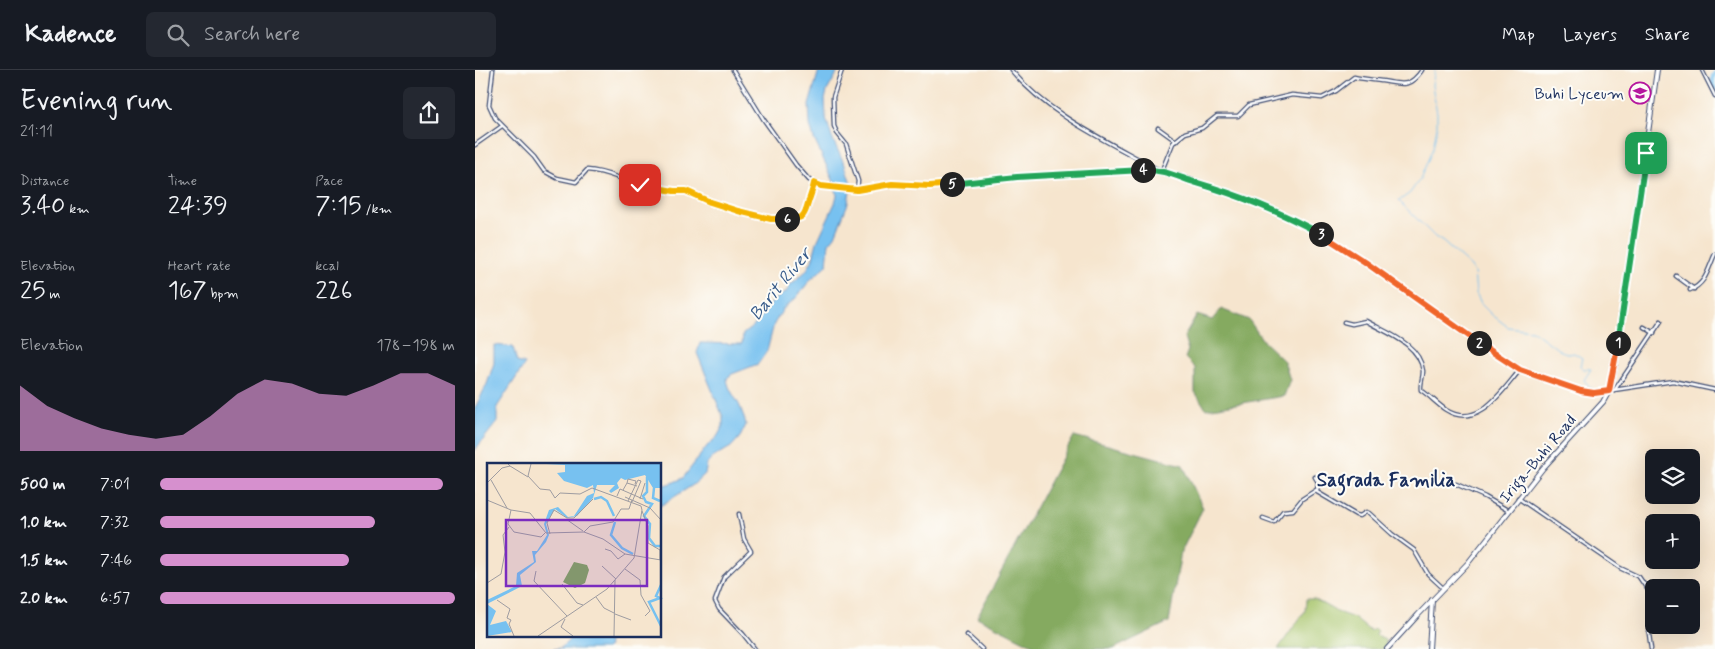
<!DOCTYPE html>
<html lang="en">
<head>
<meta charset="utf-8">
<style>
  body { margin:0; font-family:Mynerve,sans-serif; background:#242831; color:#f1f3f6; height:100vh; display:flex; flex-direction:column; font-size:19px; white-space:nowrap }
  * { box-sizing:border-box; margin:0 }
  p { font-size:16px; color:#9ea1a6 }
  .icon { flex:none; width:28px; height:28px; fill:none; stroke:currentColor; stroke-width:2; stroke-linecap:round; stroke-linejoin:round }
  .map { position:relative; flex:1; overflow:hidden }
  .details { display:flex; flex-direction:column; background:#171b24; width:475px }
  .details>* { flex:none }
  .buttons { position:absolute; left:1170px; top:379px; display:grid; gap:10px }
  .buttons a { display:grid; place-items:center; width:55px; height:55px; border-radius:8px; background:#171b24; box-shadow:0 5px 20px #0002; font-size:25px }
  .pin { position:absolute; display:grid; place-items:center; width:42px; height:42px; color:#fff; margin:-21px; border-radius:10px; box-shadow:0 2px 8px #0006 }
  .km { position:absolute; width:25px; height:25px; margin:-12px; border-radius:50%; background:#222; color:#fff; font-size:14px; line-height:25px; text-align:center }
  .round { display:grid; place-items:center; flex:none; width:52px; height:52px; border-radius:8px; background:#242831 }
  .overview { display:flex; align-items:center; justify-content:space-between; height:85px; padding:0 20px }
  h1 { font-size:28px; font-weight:600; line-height:38px }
  .stats { display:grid; grid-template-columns:repeat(3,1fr); gap:8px; height:85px; padding:5px 20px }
  .stats div { display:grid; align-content:center }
  .stats b { font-size:25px; font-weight:600 }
  .stats small { font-size:14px; font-weight:400 }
  .stats p { font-size:14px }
  .chart { height:140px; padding:10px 20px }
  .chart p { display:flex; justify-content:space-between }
  .chart svg { width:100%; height:90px; margin-top:5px; fill:#d690ce; opacity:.7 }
  ul { padding:0 20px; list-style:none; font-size:16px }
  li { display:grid; grid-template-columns:80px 60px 1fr; align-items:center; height:38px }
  li i { height:12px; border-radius:6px; background:#d690ce }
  header { display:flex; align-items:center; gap:30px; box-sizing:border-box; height:70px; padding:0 25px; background:#171b24; border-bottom:1px solid #363941 }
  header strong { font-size:24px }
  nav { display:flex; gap:28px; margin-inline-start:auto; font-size:18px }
  .search { width:350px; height:45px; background:#242831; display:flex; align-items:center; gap:12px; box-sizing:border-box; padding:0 18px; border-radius:8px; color:#9ea1a6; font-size:19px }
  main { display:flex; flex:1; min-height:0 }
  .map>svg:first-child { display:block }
  .green { fill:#a7c56c; stroke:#617a65 }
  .forest { fill:#85aa60; stroke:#506c5f }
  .water { fill:#77c1f0; stroke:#4978a7 }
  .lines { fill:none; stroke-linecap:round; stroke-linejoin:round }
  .stream { stroke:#77c1f0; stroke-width:1 }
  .river { stroke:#77c1f0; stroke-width:4.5 }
  .street-casing { stroke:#3c4a6f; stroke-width:5 }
  .secondary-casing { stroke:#3c4a6f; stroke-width:6 }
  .street { stroke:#fff; stroke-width:2.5 }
  .secondary { stroke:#fff; stroke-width:4 }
  .split-1-casing { stroke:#fff; stroke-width:10 }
  .split-2-casing { stroke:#fff; stroke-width:10 }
  .split-3-casing { stroke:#fff; stroke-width:10 }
  .split-4-casing { stroke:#fff; stroke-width:10 }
  .split-5-casing { stroke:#fff; stroke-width:10 }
  .split-6-casing { stroke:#fff; stroke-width:10 }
  .split-7-casing { stroke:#fff; stroke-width:10 }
  .split-1 { stroke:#22a559; stroke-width:6 }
  .split-2 { stroke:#f0652b; stroke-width:6 }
  .split-3 { stroke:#f0652b; stroke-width:6 }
  .split-4 { stroke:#22a559; stroke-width:6 }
  .split-5 { stroke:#22a559; stroke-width:6 }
  .split-6 { stroke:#f5b400; stroke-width:6 }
  .split-7 { stroke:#f5b400; stroke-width:6 }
  .labels { text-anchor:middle; stroke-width:4; stroke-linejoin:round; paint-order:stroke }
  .poi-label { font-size:16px; fill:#1b2f5e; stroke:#fdfcf7; text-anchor:end }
  .street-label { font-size:16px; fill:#1b2f5e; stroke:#fdfcf7 }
  .water-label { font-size:18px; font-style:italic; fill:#375b8a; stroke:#fdfcf7 }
  .quarter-label { font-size:19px; font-weight:bold; fill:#1b2f5e; stroke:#fdfcf7 }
  .inset-river { fill:none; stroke:#77c1f0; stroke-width:2.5 }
  .inset-road { fill:none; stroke:#9e9ca1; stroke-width:1 }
  .view { fill:#7b2cbf; fill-opacity:0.15; stroke:#7b2cbf; stroke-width:2.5 }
  .inset-edge { fill:none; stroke:#1b2f5e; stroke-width:2.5 }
</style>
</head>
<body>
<header>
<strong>Kadence</strong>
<div class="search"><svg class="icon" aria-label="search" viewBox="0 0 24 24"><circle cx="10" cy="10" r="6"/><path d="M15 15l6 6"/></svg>Search here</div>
<nav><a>Map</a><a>Layers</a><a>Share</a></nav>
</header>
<main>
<section class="details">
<div class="overview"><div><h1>Evening run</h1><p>21:11</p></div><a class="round"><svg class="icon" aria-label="share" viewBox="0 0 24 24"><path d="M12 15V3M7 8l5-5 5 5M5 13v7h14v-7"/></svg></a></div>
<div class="stats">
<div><p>Distance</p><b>3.40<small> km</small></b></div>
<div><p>Time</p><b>24:39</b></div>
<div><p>Pace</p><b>7:15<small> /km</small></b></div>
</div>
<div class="stats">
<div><p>Elevation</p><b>25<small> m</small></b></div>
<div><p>Heart rate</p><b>167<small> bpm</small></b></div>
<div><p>kcal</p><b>226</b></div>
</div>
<div class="chart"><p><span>Elevation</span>178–198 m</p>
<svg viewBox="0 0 160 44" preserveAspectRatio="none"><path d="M0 44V12L10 22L20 28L30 33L40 36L50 38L60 36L70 27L80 16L90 9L100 11L110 16L120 17L130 12L140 6L150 6L160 12V44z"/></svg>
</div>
<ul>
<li><b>500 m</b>7:01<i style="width:96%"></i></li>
<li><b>1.0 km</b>7:32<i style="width:73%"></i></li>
<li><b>1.5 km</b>7:46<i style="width:64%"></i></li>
<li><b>2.0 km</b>6:57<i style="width:100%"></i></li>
</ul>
</section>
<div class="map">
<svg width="1240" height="579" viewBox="0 0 1240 579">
  <rect width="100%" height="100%" fill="#fdfcf7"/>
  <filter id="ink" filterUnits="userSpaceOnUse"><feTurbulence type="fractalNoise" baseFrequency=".02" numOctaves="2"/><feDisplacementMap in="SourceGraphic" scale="10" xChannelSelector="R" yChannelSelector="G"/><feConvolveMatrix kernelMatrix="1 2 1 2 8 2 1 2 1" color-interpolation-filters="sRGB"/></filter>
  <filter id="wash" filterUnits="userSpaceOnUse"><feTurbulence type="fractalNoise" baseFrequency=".0096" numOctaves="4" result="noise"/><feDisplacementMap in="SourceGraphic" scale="20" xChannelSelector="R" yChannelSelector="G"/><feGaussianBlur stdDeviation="1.12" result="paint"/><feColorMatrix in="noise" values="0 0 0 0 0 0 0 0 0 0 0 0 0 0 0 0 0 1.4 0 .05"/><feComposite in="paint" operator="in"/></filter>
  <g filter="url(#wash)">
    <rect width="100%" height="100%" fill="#f6e5ce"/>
    <path class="green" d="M 831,529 L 839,529 L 862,542 L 879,548 L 895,561 L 899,559 L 903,561 L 901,565 L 910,570 L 911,576 L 908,579 L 803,579 L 830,541 Z"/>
    <g class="forest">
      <path d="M 746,239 L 774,250 L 789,272 L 809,291 L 815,310 L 809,326 L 731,339 L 720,322 L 720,298 L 710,288 L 713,280 L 709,267 L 722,245 L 737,250 Z"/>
      <path d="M 599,366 L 708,395 L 728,438 L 706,482 L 694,552 L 638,579 L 565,579 L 502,547 Z"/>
    </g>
    <g class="water">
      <path d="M 344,0 L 364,0 L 352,21 L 350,30 L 351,48 L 357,68 L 370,95 L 376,114 L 373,133 L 360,166 L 354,173 L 352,195 L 336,209 L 321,228 L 308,239 L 299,254 L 292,281 L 283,294 L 257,304 L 252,308 C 253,321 262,328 266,339 C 268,344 270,350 271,355 L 265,367 L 256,377 L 237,388 L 232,394 L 230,404 L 218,415 L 185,436 L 185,416 L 197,413 L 208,408 L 233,375 L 242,367 L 248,356 L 248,347 L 222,283 L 225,273 L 267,274 L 268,264 L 280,255 L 298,231 L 312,221 L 315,215 L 331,201 L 337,191 L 342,172 L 360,133 L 362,125 L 360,114 L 339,69 L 335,55 L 334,35 Z"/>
      <path d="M 19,275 L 38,277 L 42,292 L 50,294 L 22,337 L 22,352 L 0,380 L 0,338 L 12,314 L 19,293 Z"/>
      <path d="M 99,565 L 131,565 L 134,577 L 131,579 L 78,579 L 86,578 Z"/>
    </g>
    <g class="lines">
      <path class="stream" d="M 960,0 L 957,15 L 962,43 L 962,57 L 958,78 L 945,109 L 935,123 L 924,131 L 960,167 L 968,172 L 996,197 L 999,202 L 1001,223 L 1007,235 L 1016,244 L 1033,257 L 1057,260 L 1084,280 L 1094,284 L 1099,283 L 1107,288 L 1105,296 L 1109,299 L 1116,299 L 1109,310 L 1117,320"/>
      <path class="river" d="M 1240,3 L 1238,6 L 1238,16 L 1240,18"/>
    </g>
  </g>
  <g filter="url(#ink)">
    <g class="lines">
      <g class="street-casing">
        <g id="street">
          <path d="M 18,0 L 14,35 L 20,48 L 59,87 L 69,101 L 82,108 L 101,112 L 112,100 C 132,101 148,111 167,115 C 177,118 187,120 197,121 C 202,121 208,120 212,122 C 220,124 226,128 233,131 C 253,139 311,158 329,145 C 333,142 338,119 339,113"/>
          <path d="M 258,0 L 289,50 L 321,95 L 334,110 L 346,116 L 382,120 L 417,114 L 466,116 L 541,107 L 683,99 L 771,128 L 795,138 L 853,168 L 890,192 L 1030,291 L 1045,300 L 1097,318 L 1119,323 L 1198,311 L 1240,320"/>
          <path d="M 367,0 L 358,27 L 359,56 L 362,63 L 371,74 L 383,111 L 382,120"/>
          <path d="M 536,0 C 575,46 630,70 682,99"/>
          <path d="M 1227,0 L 1240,26"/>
          <path d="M 683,58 L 701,71"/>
          <path d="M 0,75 L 27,56"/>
          <path d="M 687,100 L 698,73 L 710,63 L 727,58 L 742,46 L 763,46 L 774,35 L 817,25 L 847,28 L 861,21 L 879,7 C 888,9 898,10 907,11 C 926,14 934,19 947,0"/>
          <path d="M 1201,206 L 1219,219"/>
          <path d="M 1215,220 C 1231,214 1233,199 1240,184"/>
          <path d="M 869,252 L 877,254 L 891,251 C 912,263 945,274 948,301 C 948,308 945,314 946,320 C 955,326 962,334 971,340 C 1003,360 1027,321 1045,300"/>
          <path d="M 1169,257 L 1179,263"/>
          <path d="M 1139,321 L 1186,251"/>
          <path d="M 840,407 L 843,412 L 842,422 L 881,445 L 885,446 L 891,442 L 894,443 L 917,464 L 939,480 L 953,504 L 968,518"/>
          <path d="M 981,414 L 1010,427 L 1034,441"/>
          <path d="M 1043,428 L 1145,498 L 1164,507 L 1177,526 L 1174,564 L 1176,579"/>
          <path d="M 264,444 L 269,469 L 276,481 L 249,507 L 240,531 L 244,539 L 268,564 L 280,579"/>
          <path d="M 788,448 L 799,452 L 808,441 L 818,440 L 827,429 L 841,420"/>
          <path d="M 492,565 L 507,579"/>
        </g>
      </g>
      <g class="secondary-casing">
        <g id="secondary">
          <path d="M 912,579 L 943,545 L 993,493 L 1068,398 L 1128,332 L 1134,321 L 1139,300 L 1182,0"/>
          <path d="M 954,579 L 957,530"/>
        </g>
      </g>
      <use href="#street" class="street"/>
      <use href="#secondary" class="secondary"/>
    </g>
  </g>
  <g class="lines" filter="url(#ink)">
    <g class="split-1-casing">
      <path id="split-1" d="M 1143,273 L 1171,83"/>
    </g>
    <g class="split-2-casing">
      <path id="split-2" d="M 1004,273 L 1045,300 L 1106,321 L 1119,323 L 1134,321 L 1143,273"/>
    </g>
    <g class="split-3-casing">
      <path id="split-3" d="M 846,164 L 890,192 L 1004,273"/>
    </g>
    <g class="split-4-casing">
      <path id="split-4" d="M 668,100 C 687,99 701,106 719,112 C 767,126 803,141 846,164"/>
    </g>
    <g class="split-5-casing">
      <path id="split-5" d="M 477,114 L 542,107 L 668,100"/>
    </g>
    <g class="split-6-casing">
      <path id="split-6" d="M 312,149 C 331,149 329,145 334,130 C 336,124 338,119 339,113 L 346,116 L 382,120 L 417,114 L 455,116 L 477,114"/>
    </g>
    <g class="split-7-casing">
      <path id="split-7" d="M 165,115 L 199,121 L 211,121 L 235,132 L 263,141 L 296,149 L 312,149"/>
    </g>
    <use href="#split-1" class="split-1"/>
    <use href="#split-2" class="split-2"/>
    <use href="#split-3" class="split-3"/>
    <use href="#split-4" class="split-4"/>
    <use href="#split-5" class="split-5"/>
    <use href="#split-6" class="split-6"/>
    <use href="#split-7" class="split-7"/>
  </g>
  <defs>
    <g id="university-ring" transform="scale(1.125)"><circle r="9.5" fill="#fdfcf7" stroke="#b5179e" stroke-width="1.5"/><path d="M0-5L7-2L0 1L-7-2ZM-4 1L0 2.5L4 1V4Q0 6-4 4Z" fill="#b5179e"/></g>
  </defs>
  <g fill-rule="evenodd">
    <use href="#university-ring" x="1165" y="23"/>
  </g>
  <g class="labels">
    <g class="poi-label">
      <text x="1149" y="29">Buhi Lyceum</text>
    </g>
    <g class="street-label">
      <text transform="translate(1062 388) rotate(-50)" y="6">Iriga-Buhi Road</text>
    </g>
    <g class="water-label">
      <text transform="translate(305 214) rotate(-51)" y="6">Barit River</text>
    </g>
    <g class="quarter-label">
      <text x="911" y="416">Sagrada Familia</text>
    </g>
  </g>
  <g transform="translate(12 393)">
    <rect width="174" height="174" fill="#f6e5ce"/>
    <path d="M 87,99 L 100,102 L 102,107 L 98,120 L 88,125 L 76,119 Z" fill="#85aa60"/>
    <path d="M 59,1 L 174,1 L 174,25 L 166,25 L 158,12 L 138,17 L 134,15 L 130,20 L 132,25 L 124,30 L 122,28 L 128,22 L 110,22 L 106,35 L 90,53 L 80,55 L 68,46 L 59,61 L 62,72 L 59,79 L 48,92 L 49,99 L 33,112 L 35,123 L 0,141 L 9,148 L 3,162 L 19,158 L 25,169 L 0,173 L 0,137 L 29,123 L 30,110 L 47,99 L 45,88 L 50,88 L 60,72 L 57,61 L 62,47 L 71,44 L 81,54 L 87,53 L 100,33 L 107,30 L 106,22 L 100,25 L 77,18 L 70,10 L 78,9 L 78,2 Z" fill="#77c1f0"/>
    <path class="inset-river" d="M 160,14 L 160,29 L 156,33 L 159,39 L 165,41 L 157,53 L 163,61 L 162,75 L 168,83 L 174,83M 167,25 L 166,35 L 173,38M 107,36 L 114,34 L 120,38 L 127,53M 128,59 L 124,72 L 135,85 L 146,91M 167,149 L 174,163M 167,149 L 162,139 L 173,135 L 169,133 L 174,122"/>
    <path class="inset-road" d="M 44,1 L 41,13 L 53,26 L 63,27 L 68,35 L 73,30 L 93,31 L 105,25 L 154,43 L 155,47 L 147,95 L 120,126 L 51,173M 23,3 L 41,14M 4,17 L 20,45M 0,20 L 15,5 L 23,3 L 21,1M 140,20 L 141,16 L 149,18 L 148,21M 136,27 L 140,20 L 150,23M 130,33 L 133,26 L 156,36M 138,34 L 163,45 L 174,57M 153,36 L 158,20M 0,37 L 24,47 L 43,50 L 59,70 L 97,69 L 116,76 L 138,91 L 174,97M 141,38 L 151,17 L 154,18 L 145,39M 24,47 L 21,61 L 27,69 L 54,74 L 58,70M 155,48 L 161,63 L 161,80 L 173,87 L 173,97M 79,56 L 96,68M 97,69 L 103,63 L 126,59 L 134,46 L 142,46 L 145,37M 63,71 L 60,60 L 67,47 L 80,55 L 87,55 L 106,36M 118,86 L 124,88 L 131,96 L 138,91M 115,103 L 129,116M 138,106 L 153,117 L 154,132 L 163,148 L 158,153M 49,108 L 47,118 L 80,153M 0,120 L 14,111 L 18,89 L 16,72 L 22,64M 75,121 L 90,140 L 96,142M 109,134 L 117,145 L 127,150M 10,137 L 23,146 L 20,155 L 24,157 L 22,161 L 27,173M 128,151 L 144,157M 78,156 L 74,164 L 86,173M 127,173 L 128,117"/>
    <path class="view" d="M 19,57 L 160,57 L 160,123 L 19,123 Z"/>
    <rect width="174" height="174" class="inset-edge"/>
  </g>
</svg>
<div class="buttons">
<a><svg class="icon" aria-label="layers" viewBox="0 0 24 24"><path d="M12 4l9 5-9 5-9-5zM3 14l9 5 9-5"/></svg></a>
<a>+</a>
<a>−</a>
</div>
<div class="pin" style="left:1171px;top:83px;background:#1e9e55"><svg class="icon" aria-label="arrive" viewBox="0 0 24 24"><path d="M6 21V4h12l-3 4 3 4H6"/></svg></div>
<div class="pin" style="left:165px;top:115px;background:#d93025"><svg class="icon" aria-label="check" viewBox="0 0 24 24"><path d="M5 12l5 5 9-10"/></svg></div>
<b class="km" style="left:1143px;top:273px">1</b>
<b class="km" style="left:1004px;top:273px">2</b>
<b class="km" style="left:846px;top:164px">3</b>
<b class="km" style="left:668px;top:100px">4</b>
<b class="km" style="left:477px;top:114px">5</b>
<b class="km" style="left:312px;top:149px">6</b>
</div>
</main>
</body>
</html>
